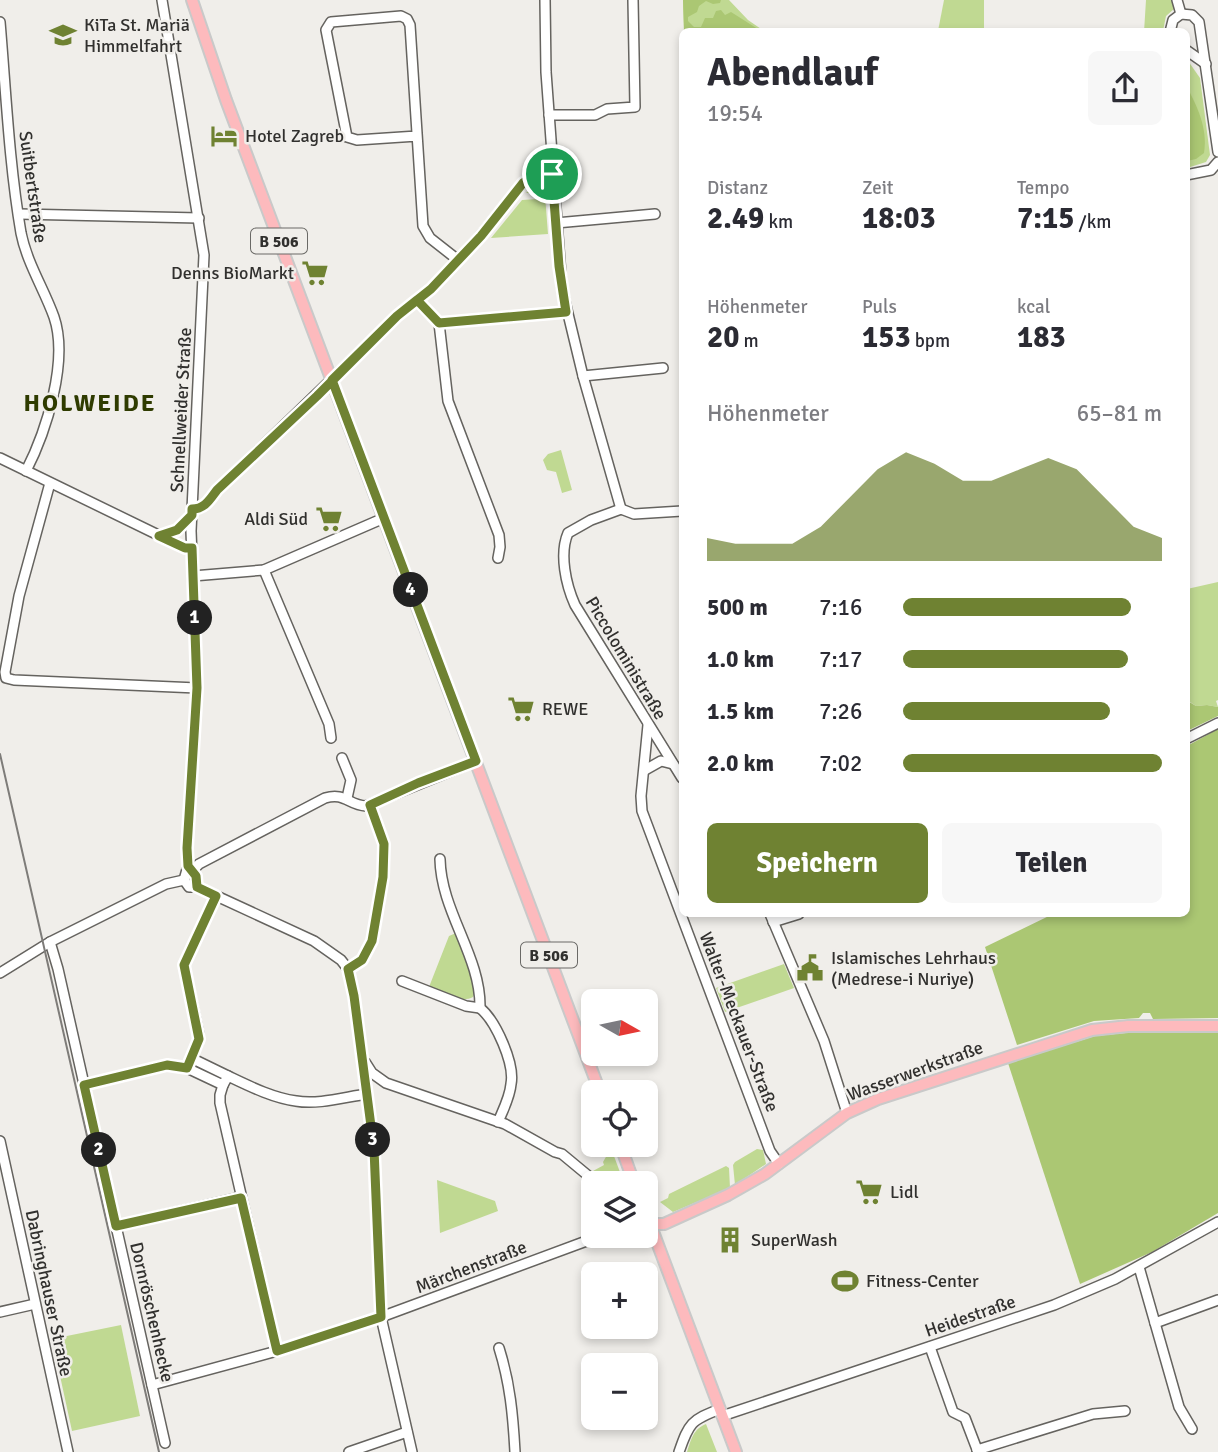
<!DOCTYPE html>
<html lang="de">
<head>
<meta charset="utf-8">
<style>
  body { margin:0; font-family:Signika,sans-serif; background:#f7f7f7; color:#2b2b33; height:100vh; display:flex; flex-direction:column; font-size:26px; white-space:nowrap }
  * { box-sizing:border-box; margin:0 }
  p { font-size:23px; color:#7c7c81 }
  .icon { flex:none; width:38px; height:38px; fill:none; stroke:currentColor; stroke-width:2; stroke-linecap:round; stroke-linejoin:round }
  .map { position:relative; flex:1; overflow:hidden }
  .side { position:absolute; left:679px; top:28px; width:511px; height:889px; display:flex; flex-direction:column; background:#fff; border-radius:10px; box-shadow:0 4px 10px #0003 }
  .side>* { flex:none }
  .needle { width:46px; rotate:99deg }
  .fabs { position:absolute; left:581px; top:989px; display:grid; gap:14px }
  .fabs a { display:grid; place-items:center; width:77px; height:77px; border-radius:10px; background:#fff; box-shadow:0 4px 10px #0003; font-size:35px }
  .pin { position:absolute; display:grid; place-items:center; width:60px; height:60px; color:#fff; margin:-30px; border:4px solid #fff; border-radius:50%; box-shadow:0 2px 7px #0007 }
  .km { position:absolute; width:35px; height:35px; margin:-18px; border-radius:50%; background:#222; color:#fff; font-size:19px; line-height:35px; text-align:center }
  .round { display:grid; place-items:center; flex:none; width:74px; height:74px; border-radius:10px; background:#f7f7f7 }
  .head { display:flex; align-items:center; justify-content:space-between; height:119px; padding:0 28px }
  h1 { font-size:38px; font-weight:700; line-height:52px }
  .stats { display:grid; grid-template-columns:repeat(3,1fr); gap:10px; height:119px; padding:7px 28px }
  .stats div { display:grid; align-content:center }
  .stats b { font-size:30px; font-weight:700 }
  .stats small { font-size:19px; font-weight:400 }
  .stats p { font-size:19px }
  .chart { height:196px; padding:14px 28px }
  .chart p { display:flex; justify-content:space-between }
  .chart svg { width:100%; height:126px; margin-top:7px; fill:#6f8232; opacity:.7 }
  .action { display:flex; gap:14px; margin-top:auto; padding:14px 28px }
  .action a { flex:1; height:80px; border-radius:10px; background:#6f8232; color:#fff; font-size:28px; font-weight:700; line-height:80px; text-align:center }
  .action a+a { background:#f7f7f7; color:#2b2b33 }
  ul { padding:0 28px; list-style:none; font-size:23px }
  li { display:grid; grid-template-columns:112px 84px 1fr; align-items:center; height:52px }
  li i { height:18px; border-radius:9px; background:#6f8232 }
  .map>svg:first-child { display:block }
  .green { fill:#c0d992 }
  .forest { fill:#abc773 }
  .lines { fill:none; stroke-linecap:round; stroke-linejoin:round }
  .minor-casing { stroke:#65635f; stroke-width:12 }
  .major-casing { stroke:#c9c9c9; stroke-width:14 }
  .minor { stroke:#fff; stroke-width:9 }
  .major { stroke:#fdbabd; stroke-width:10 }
  .tram { stroke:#7e7c79; stroke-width:2 }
  .route-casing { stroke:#fff; stroke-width:14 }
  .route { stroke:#6f8232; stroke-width:9 }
  .labels { text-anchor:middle; stroke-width:5; stroke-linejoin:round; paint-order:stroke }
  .shield { fill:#f0eeea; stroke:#6a6966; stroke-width:2 }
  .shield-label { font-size:16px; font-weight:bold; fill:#31302e }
  .poi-label { font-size:18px; fill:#31302e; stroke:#f0eeea; text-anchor:start }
  .street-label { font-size:18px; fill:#31302e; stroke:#f0eeea }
  .district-label { font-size:24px; font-weight:bold; letter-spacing:2px; fill:#2f3b00; stroke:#f0eeea }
</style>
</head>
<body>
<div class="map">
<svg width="1218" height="1452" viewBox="0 0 1218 1452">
  <rect width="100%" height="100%" fill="#f0eeea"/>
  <g class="green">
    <path d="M 683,0 L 729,0 L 748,20 L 764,31 L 684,31 Z"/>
    <path d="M 944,0 L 984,0 L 984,31 L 938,31 Z"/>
    <path d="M 1146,0 L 1173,0 L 1174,9 L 1166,16 L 1163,31 L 1144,32 Z"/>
    <path d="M 1186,58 L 1200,78 L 1210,155 L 1206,162 L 1187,168 Z"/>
    <path d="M 537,189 L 545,195 L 548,234 L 491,238 L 522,200 L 538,199 L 537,193 L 526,193 L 530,190 Z"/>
    <path d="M 561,450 L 572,490 L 562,493 L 556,472 L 547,470 L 543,460 L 548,454 Z"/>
    <path d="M 1218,582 L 1218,700 L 1216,701 L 1218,707 L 1207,705 L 1196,706 L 1187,700 L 1187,589 Z"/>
    <path d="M 456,933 L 477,988 L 473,997 C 460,1004 442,992 429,987 L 449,936 Z"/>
    <path d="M 784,964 L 794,988 L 725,1012 L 716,988 Z"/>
    <path d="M 611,1148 L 624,1183 L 604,1183 L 593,1171 L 604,1165 L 603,1162 Z"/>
    <path d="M 757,1149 L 763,1150 L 766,1164 L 735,1185 L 733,1165 L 735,1162 Z"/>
    <path d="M 726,1166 L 729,1168 L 730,1188 L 673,1212 L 660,1202 L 668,1198 L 669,1194 Z"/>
    <path d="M 437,1180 L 495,1201 L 498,1211 L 440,1233 Z"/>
    <path d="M 121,1325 L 140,1416 L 72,1431 L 52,1339 Z"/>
    <path d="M 706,1424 L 717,1452 L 687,1452 C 691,1440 693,1429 706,1424 Z"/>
  </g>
  <g class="forest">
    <path d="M 683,0 L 721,0 L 720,3 L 713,4 L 706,1 L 699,6 L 697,12 L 688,17 L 688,21 L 694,27 L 701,27 L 705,18 L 713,18 L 716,11 L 721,10 L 725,15 L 731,12 L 761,31 L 684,31 Z"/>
    <path d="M 1186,85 C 1197,106 1208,128 1204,153 L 1196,159 L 1187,161 Z"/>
    <path d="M 1186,700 L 1196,706 L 1207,705 L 1218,707 L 1218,716 L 1187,731 Z"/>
    <path d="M 1218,729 L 1218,1018 L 1153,1019 L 1150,1013 L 1143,1013 L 1139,1018 L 1094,1021 L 1017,1045 L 985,947 L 1053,914 L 1186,914 L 1187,746 Z"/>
    <path d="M 1126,1033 L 1218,1033 L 1218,1213 L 1152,1252 L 1080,1284 L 1008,1063 L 1095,1036 Z"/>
  </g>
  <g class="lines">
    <g class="minor-casing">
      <g id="minor">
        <path d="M 162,0 L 204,255 L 191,531 L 197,688 L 187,848 L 188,866 L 184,880 L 189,887 L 197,887 L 314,941 L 341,960 L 348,969 L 354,996 L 374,1149 L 381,1317 L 412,1452"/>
        <path d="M 545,0 L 546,72 L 562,289 L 583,376 L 621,509"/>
        <path d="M 1177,0 L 1181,14"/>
        <path d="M 0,22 C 6,92 9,163 21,233 C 27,263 44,289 54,317 C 69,361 46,432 26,471"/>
        <path d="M 1170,32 L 1173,20 L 1181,14 L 1192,15 L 1199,22 L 1218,152"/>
        <path d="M 1186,50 L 1206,64"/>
        <path d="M 549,115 L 595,115 L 607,109 L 635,107 L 633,0"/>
        <path d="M 417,136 L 357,140 L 347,137 L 326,30 L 331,22 L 401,16 L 407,19 L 410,25 L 423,226 L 430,238 L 458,260"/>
        <path d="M 1186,175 L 1211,170 L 1218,162"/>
        <path d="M 19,214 L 199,218"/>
        <path d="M 556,223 L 655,214"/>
        <path d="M 417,301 L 439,323 L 448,401 L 499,535 L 500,547 L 498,558"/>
        <path d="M 439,323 L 566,312"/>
        <path d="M 583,376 L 663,368"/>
        <path d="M 0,458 L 185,548 L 192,548"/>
        <path d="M 50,483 L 19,596 L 5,672 L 6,678 L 14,680 L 197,688"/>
        <path d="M 192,509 C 205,509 210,499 217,490 L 397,316 L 431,289 L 481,235 L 523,183 L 535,176 L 552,174"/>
        <path d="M 621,509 L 591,520 L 568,533 C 559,554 566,585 575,605 L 682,778"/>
        <path d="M 621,509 L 634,514 L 682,511"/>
        <path d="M 159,536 L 177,530 L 192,515"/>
        <path d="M 264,570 L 329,724 L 331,738"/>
        <path d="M 193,576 L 264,570 L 384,518"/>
        <path d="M 648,725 L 641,796 L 642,811 L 770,1151 L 779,1164"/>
        <path d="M 1186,739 L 1218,723"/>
        <path d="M 342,758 L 351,780 L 347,798"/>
        <path d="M 645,770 L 661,761 L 673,764"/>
        <path d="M 440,859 C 441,912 481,956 480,1008 C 496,1021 515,1064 511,1084 C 510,1097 503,1110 498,1122"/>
        <path d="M 193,870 L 199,864 L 325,798 C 345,792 348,805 366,806 L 476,761"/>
        <path d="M 770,914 L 824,1041 L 847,1113"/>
        <path d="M 773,922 L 799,914"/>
        <path d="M 50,942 L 58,969 L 165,1443"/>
        <path d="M 348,969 L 362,960 L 372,941 L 383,877 L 384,844 L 370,805"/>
        <path d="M 0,973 L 50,942 L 166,884 L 184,880"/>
        <path d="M 402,981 L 466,1006 L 480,1008"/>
        <path d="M 191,1058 L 198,1043 L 199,1035 L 184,965 L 216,896"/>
        <path d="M 190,1061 L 191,1058 L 228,1076"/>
        <path d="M 365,1062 L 372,1073 L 386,1083 L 505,1124 L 555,1152 L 562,1154 L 597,1183"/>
        <path d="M 84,1085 L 167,1065 L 187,1068 L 223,1085 L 228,1076 C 249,1086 273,1098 296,1101 C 318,1105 345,1097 367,1094"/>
        <path d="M 223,1085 L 220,1095 L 220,1103 L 277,1351"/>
        <path d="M 0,1141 L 68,1452"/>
        <path d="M 116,1226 L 241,1197"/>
        <path d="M 1139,1267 L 1179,1407 L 1192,1429"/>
        <path d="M 0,1312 L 35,1304"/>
        <path d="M 1155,1323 L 1218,1300"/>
        <path d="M 930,1347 L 953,1412 L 965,1418 L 978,1452"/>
        <path d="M 499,1348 C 510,1383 513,1415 515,1452"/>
        <path d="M 152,1385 L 277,1351 L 381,1317 L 600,1236"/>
        <path d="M 722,1416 L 1054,1305 L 1115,1279 L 1218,1222"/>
        <path d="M 977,1450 L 1093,1414 L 1125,1411"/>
        <path d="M 349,1452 L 407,1432"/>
        <path d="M 679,1452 C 689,1423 691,1420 720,1409"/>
      </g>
    </g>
    <g class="major-casing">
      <g id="major">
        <path d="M 192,0 L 226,100 L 600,1092"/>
        <path d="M 620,1144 L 634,1183"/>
        <path d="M 646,1213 L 736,1452"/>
        <path d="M 650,1224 L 664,1224 L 728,1195 L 765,1174 L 847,1113 L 878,1099 L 1092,1030 L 1128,1026 L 1218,1026"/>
      </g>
    </g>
    <use href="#minor" class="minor"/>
    <use href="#major" class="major"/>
    <path class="tram" d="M 0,754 L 159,1452"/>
  </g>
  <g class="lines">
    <g class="route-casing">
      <path id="route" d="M 552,174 L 535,176 L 523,183 L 481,236 L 431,289 L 397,316 L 317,396 L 217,490 C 210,499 205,509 192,509 L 192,515 L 177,530 L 159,536 L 185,548 L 192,548 L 197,688 L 187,848 L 188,866 L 196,876 L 197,887 L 216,896 L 184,965 L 199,1039 L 187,1068 L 167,1065 L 84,1085 L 116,1226 L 241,1198 L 277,1351 L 381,1317 L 374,1149 L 354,996 L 348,969 L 362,960 L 372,941 L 383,877 L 384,844 L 370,805 L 418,783 L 476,761 L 332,380 L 397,316 L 417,300 L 439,323 L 566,312 L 559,266 L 552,174"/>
    </g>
    <use href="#route" class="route"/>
  </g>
  <defs>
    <g id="school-bare" transform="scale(2.1)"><path d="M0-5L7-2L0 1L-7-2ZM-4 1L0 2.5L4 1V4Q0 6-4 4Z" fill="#6f8232" stroke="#f0eeea" stroke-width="2.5" paint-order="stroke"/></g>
    <g id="hotel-bare" transform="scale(2.1)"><path d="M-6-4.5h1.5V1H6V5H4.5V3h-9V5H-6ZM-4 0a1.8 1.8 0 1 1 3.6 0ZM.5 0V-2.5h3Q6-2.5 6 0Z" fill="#6f8232" stroke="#f0eeea" stroke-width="2.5" paint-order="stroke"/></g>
    <g id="supermarket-bare" transform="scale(2.1)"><path d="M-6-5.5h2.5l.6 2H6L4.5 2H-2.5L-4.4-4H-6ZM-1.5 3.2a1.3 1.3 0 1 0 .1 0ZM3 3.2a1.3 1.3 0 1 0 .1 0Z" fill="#6f8232" stroke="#f0eeea" stroke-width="2.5" paint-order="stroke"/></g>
    <g id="civic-bare" transform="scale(2.1)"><path d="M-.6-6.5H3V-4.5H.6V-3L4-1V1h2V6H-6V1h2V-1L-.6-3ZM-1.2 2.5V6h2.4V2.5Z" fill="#6f8232" stroke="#f0eeea" stroke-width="2.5" paint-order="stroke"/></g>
    <g id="building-bare" transform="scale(2.1)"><path d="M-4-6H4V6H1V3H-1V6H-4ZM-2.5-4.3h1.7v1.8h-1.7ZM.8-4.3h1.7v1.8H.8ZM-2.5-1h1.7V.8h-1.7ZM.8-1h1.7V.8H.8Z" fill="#6f8232" stroke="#f0eeea" stroke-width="2.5" paint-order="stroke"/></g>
    <g id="stadium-bare" transform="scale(2.1)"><path d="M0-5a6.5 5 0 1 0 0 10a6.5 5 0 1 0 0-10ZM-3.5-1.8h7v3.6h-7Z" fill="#6f8232" stroke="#f0eeea" stroke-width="2.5" paint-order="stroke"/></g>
  </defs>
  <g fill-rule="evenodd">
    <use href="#school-bare" x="63" y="35"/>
    <use href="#hotel-bare" x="224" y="136"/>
    <use href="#supermarket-bare" x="315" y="273"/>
    <use href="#supermarket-bare" x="329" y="519"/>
    <use href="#supermarket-bare" x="521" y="709"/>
    <use href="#civic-bare" x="810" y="968"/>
    <use href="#supermarket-bare" x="869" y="1192"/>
    <use href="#building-bare" x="730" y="1240"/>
    <use href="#stadium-bare" x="845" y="1281"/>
  </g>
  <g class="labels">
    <g class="shield">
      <rect x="251" y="228.5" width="56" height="25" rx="5"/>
      <rect x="521" y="942.5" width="56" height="25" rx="5"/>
    </g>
    <g class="shield-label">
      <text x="279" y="247">B 506</text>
      <text x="549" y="961">B 506</text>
    </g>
    <g class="poi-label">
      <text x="84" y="31">KiTa St. Mariä<tspan x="84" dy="21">Himmelfahrt</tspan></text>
      <text x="245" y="142">Hotel Zagreb</text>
      <text x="294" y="279" text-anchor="end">Denns BioMarkt</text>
      <text x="308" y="525" text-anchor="end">Aldi Süd</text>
      <text x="542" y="715">REWE</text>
      <text x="831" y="964">Islamisches Lehrhaus<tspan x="831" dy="21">(Medrese-i Nuriye)</tspan></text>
      <text x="890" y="1198">Lidl</text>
      <text x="751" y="1246">SuperWash</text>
      <text x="866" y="1287">Fitness-Center</text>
    </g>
    <g class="street-label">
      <text transform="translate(33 187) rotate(82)" y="6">Suitbertstraße</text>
      <text transform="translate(181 410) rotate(-87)" y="6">Schnellweider Straße</text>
      <text transform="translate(626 658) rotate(59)" y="6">Piccoloministraße</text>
      <text transform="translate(739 1022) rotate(69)" y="6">Walter-Meckauer-Straße</text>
      <text transform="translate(915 1071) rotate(-20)" y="6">Wasserwerkstraße</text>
      <text transform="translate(471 1267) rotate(-21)" y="6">Märchenstraße</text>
      <text transform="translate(49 1293) rotate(78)" y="6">Dabringhauser Straße</text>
      <text transform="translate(152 1312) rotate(77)" y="6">Dornröschenhecke</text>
      <text transform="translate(970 1316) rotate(-19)" y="6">Heidestraße</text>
    </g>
    <g class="district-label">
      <text x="90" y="411">HOLWEIDE</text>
    </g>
  </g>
</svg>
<div class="fabs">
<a><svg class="needle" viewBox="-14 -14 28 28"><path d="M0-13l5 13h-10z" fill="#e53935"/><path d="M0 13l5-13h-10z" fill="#7c7c81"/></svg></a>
<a><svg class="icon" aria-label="locate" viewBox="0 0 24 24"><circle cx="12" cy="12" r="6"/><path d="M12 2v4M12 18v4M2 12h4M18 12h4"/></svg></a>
<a><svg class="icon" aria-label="layers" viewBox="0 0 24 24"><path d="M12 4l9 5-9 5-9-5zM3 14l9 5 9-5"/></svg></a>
<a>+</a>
<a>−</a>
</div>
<div class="pin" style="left:552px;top:174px;background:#1e9e55"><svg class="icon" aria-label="arrive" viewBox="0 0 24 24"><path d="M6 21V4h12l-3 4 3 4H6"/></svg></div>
<b class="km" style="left:195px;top:618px">1</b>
<b class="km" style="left:99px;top:1150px">2</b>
<b class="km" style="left:373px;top:1140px">3</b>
<b class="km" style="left:411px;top:590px">4</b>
<section class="side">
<div class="head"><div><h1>Abendlauf</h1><p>19:54</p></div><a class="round"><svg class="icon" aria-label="share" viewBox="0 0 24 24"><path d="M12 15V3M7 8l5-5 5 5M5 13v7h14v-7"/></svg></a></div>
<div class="stats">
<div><p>Distanz</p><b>2.49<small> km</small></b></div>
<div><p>Zeit</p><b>18:03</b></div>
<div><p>Tempo</p><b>7:15<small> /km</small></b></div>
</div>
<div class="stats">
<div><p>Höhenmeter</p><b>20<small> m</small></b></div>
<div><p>Puls</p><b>153<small> bpm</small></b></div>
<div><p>kcal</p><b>183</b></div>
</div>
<div class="chart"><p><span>Höhenmeter</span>65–81 m</p>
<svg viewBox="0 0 160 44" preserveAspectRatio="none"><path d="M0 44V36L10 38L20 38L30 38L40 32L50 22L60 12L70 6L80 10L90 16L100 16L110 12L120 8L130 12L140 22L150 32L160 36V44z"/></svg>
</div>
<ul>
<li><b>500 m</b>7:16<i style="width:88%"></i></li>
<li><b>1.0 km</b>7:17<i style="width:87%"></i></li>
<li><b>1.5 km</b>7:26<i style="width:80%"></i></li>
<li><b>2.0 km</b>7:02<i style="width:100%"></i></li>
</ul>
<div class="action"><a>Speichern</a><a>Teilen</a></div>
</section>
</div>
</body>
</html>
